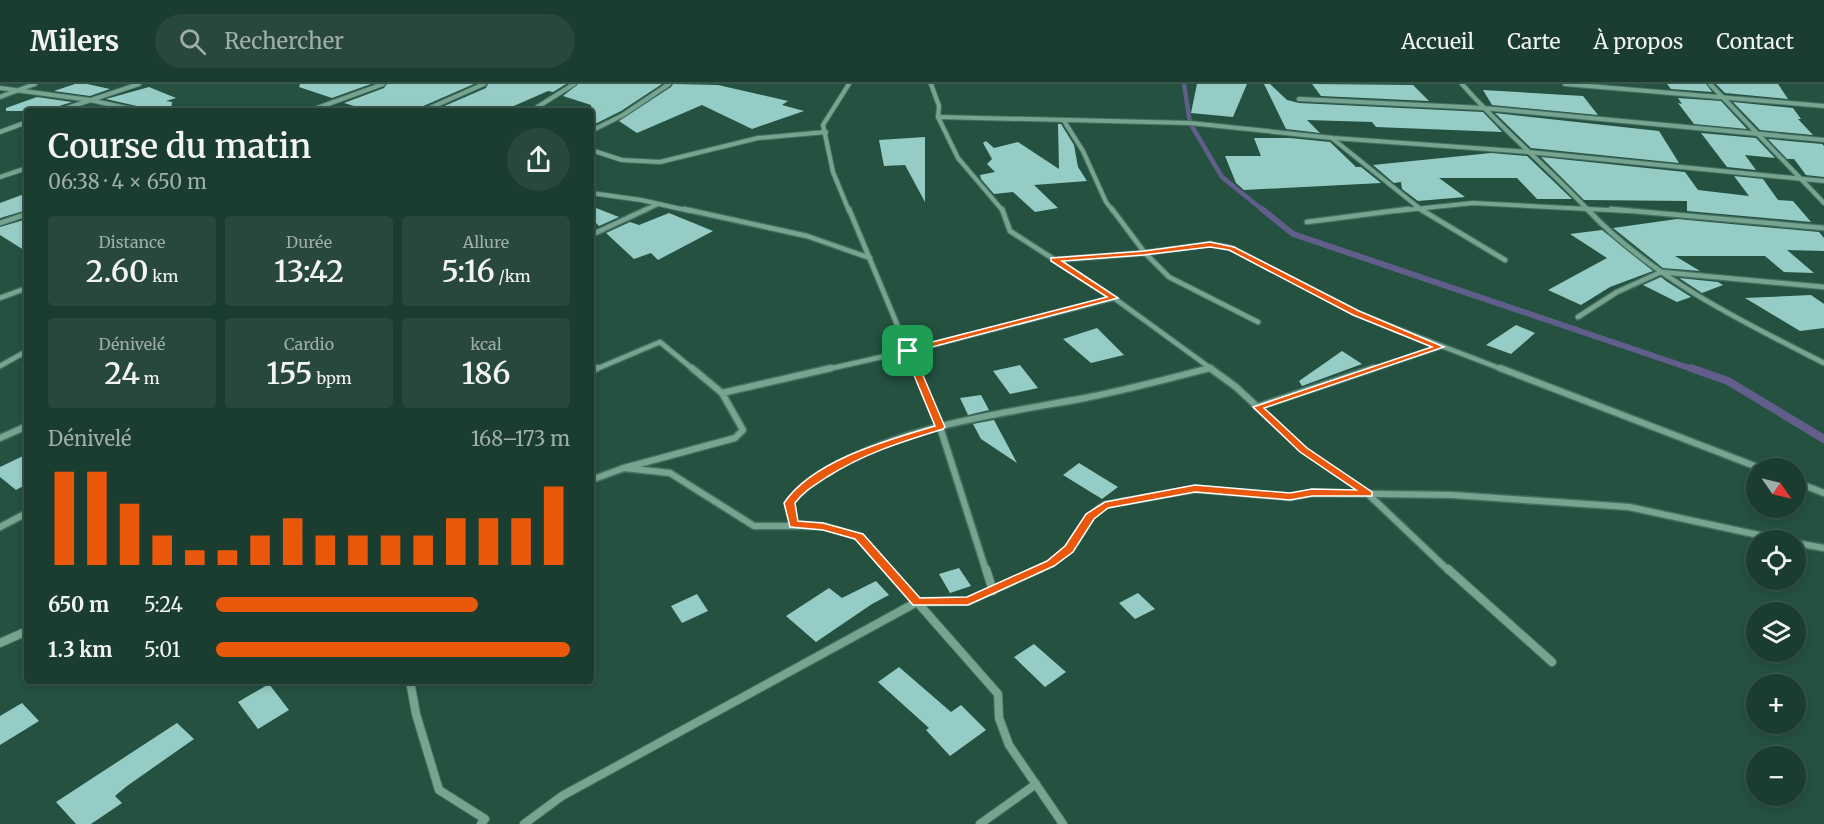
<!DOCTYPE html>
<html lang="fr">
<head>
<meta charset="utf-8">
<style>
  body { margin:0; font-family:Merriweather,serif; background:#28483c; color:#f1f3f6; height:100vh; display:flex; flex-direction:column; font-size:22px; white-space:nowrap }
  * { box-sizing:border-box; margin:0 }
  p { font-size:20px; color:#a0aeab }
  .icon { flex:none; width:33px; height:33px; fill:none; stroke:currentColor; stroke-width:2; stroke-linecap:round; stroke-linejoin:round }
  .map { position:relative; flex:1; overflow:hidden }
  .details { position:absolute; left:24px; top:24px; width:570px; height:576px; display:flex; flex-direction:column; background:#1b3d30; border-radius:6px; box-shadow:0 3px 9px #0003,0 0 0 2px #39564c }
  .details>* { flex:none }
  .needle { width:39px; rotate:124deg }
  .buttons { position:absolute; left:1746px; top:374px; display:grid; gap:12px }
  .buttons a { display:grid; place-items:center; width:60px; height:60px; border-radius:50%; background:#1b3d30; box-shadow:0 3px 9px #0003,0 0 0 2px #39564c; font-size:30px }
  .pin { position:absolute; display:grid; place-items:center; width:51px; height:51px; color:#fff; margin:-26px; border-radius:12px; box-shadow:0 3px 9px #0006 }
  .round { display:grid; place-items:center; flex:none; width:63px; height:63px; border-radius:32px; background:#28483c }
  .overview { display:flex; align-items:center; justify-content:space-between; height:102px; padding:0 24px }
  h1 { font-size:33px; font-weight:600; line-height:45px }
  .figures { display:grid; grid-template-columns:repeat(3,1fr); gap:9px; height:102px; padding:6px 24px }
  .figures div { display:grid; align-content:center; border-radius:6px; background:#28483c; text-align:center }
  .figures b { font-size:30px; font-weight:600 }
  .figures small { font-size:16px; font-weight:400 }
  .figures p { font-size:16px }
  .chart { height:168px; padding:12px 24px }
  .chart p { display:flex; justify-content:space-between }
  .chart svg { width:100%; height:108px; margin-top:6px; stroke:#ea580c; stroke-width:6 }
  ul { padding:0 24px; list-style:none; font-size:20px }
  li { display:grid; grid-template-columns:96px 72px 1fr; align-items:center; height:45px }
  li i { height:15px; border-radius:8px; background:#ea580c }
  header { display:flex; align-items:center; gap:36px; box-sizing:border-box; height:84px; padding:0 30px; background:#1b3d30; border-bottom:2px solid #39564c }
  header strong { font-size:28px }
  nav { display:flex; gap:33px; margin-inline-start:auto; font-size:21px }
  .search { width:420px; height:54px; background:#28483c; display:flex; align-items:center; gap:15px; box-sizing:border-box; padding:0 21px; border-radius:33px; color:#a0aeab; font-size:22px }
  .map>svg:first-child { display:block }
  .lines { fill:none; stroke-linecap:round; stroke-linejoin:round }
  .stream-far2 { stroke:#615e8b; stroke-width:4.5 }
  .stream-far1 { stroke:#615e8b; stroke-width:6 }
  .stream { stroke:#615e8b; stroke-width:8 }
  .building { fill:#95cdc6 }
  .minor-far3-casing { stroke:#466f62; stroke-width:6 }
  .minor-far2-casing { stroke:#466f62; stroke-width:7 }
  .minor-far1-casing { stroke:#466f62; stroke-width:9 }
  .minor-casing { stroke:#466f62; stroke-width:10 }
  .minor-far3 { stroke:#75a490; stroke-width:4 }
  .minor-far2 { stroke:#75a490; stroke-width:4.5 }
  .minor-far1 { stroke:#75a490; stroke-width:6 }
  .minor { stroke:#75a490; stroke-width:8 }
  .route { fill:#ea580c; stroke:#fff; stroke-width:1.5; fill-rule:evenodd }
</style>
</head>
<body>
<header>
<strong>Milers</strong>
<div class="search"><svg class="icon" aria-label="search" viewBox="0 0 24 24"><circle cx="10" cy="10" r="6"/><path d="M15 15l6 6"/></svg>Rechercher</div>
<nav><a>Accueil</a><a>Carte</a><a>À propos</a><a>Contact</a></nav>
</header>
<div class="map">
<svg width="1824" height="740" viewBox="0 0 1824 740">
  <rect width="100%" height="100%" fill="#245140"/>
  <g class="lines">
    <path class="stream-far2" d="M 1184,0 L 1190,39 L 1222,93 L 1264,127"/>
    <path class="stream-far1" d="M 1262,125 L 1293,150 L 1695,286"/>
    <path class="stream" d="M 1691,284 L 1728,297 L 1824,355"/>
  </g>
  <g class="building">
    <path d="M 75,0 L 87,0 L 110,5 L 90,12 L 54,7 Z"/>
    <path d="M 300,0 L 371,0 L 332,14 L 299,3 Z"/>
    <path d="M 387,0 L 474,0 L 421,23 L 419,27 L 379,27 L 368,24 L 364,25 L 344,19 L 384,4 Z"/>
    <path d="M 488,0 L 566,0 L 553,8 L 548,7 L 502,27 L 433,27 L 486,4 Z"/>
    <path d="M 578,0 L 662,0 L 621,27 L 591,42 L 591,21 L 563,12 Z"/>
    <path d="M 673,0 L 718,1 L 788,17 L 782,21 L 804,27 L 752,45 L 702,21 L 637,49 L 619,37 L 671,3 Z"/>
    <path d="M 1197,0 L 1247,0 L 1233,33 L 1191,29 Z"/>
    <path d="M 1264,0 L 1270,0 L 1287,16 L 1299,19 L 1483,28 L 1502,48 L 1376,43 L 1372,38 L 1307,36 L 1320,49 L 1286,45 Z"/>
    <path d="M 1312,0 L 1413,1 L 1429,17 L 1321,12 Z"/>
    <path d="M 1667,0 L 1706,0 L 1712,8 L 1671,5 Z"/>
    <path d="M 1716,0 L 1778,0 L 1788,15 L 1725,9 Z"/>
    <path d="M 149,3 L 176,14 L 166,17 L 172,18 L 171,27 L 144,27 L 141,23 L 106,15 Z"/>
    <path d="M 1483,6 L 1583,12 L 1598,31 L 1492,21 Z"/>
    <path d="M 37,13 L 72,18 L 56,23 L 54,27 L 6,27 L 6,24 Z"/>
    <path d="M 1678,14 L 1721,17 L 1747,45 L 1694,40 L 1678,19 L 1682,20 Z"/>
    <path d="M 1733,18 L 1793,24 L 1801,35 L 1798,35 L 1813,51 L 1760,46 Z"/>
    <path d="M 1495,29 L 1659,47 L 1679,79 L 1531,64 Z"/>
    <path d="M 1058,40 L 1061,40 L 1074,61 L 1078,83 L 1087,97 L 1034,101 L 1058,124 L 1035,128 L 1013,108 L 994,110 L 981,95 L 980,91 L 995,88 L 987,80 L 992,75 L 983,59 L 986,57 L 994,64 L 1018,58 L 1059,85 Z"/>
    <path d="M 1701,49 L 1756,54 L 1775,74 L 1745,71 L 1756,86 L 1727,83 Z"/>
    <path d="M 925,53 L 925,118 L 905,81 L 884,82 L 879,56 Z"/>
    <path d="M 1254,54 L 1290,54 L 1330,58 L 1356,83 L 1361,83 L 1381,99 L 1244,106 L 1236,99 L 1225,72 L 1261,72 Z"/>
    <path d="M 1768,55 L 1822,60 L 1824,62 L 1824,93 L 1806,91 L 1794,75 L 1787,75 Z"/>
    <path d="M 1491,69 L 1527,72 L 1572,115 L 1537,115 L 1517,94 L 1439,94 L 1465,113 L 1418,117 L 1402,105 L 1401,98 L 1394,99 L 1373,81 Z"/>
    <path d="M 1541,73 L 1685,88 L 1698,106 L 1749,112 L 1734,92 L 1763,95 L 1778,116 L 1793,117 L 1811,138 L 1687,127 L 1687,117 L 1584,116 Z"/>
    <path d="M 27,109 L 27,126 L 0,134 L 0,119 Z"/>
    <path d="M 591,122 L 619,133 L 599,142 L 591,134 Z"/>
    <path d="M 669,129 L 713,147 L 658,176 L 651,169 L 634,175 L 606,149 L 630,138 L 639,141 Z"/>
    <path d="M 27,135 L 27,168 L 0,151 L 0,143 Z"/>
    <path d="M 1677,135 L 1819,148 L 1824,154 L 1824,167 L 1787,166 L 1814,189 L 1784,188 L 1765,172 L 1675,172 L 1700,187 L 1663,184 L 1613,144 Z"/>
    <path d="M 1602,146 L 1653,187 L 1610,203 L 1581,221 L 1548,206 L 1607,174 L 1570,150 Z"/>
    <path d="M 1661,193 L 1666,197 L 1691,213 L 1677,218 L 1643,201 Z"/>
    <path d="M 1679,194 L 1718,198 L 1723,201 L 1702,209 Z"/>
    <path d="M 1811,211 L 1824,220 L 1824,244 L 1800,247 L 1745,214 Z"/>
    <path d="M 1516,241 L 1535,249 L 1511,270 L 1486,261 Z"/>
    <path d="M 1097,244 L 1124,271 L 1091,279 L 1063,255 Z"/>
    <path d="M 1342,267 L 1362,280 L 1302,302 L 1299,297 Z"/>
    <path d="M 1020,281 L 1038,304 L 1010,310 L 993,287 Z"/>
    <path d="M 981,311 L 989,326 L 968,331 L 960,314 Z"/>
    <path d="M 994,336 L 1017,379 L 981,355 L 973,340 Z"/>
    <path d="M 27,370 L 27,400 L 16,406 L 0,393 L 0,383 Z"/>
    <path d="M 1079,379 L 1118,403 L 1102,415 L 1063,391 Z"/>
    <path d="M 959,484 L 971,502 L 950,509 L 939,490 Z"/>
    <path d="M 876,497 L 889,511 L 872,520 L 816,558 L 786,532 L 829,504 L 842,514 Z"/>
    <path d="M 1138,509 L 1155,525 L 1135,535 L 1119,519 Z"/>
    <path d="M 697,510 L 708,527 L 682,539 L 671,522 Z"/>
    <path d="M 1034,560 L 1066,588 L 1045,603 L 1014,573 Z"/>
    <path d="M 899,583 L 951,628 L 961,621 L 986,646 L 950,672 L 926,646 L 929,644 L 878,598 Z"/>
    <path d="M 269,600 L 289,626 L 258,645 L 238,618 Z"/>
    <path d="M 22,619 L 39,637 L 0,661 L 0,632 Z"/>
    <path d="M 177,639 L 194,655 L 127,702 L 115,712 L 122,719 L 91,740 L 76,740 L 56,718 Z"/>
  </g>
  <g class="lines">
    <g class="minor-far3-casing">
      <g id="minor-far3">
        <path d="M 849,0 L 823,41 L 833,88 L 849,127"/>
        <path d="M 931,0 L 939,22 L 938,33 L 958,74 L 1003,127"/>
        <path d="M 1462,0 C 1501,45 1548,83 1589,127"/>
        <path d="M 1565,0 L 1824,22"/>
        <path d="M 1710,0 L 1824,119"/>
        <path d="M 0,4 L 90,16 L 140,27"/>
        <path d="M 0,13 L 35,0"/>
        <path d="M 1299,15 L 1483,24 L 1824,56"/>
        <path d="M 58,27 L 139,0"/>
        <path d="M 309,27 L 383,0"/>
        <path d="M 423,27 L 484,0"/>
        <path d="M 531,27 L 574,0"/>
        <path d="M 938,33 L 1190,39 L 1333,54 L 1528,68 L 1824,97"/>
        <path d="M 1064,37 L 1083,67 L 1106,118 L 1113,127"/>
        <path d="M 591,47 L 623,31 L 669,0"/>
        <path d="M 0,48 L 27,38"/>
        <path d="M 1333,55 L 1423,127"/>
        <path d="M 591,66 L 622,76 L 660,78 L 758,54 L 826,48"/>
        <path d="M 0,93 L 27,84"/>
        <path d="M 591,109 L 641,116 L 690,127"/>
        <path d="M 643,127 L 658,120"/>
        <path d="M 1396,127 L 1473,119 L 1628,127"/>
      </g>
    </g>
    <g class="minor-far2-casing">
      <g id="minor-far2">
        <path d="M 684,125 L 807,152 L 870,174"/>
        <path d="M 849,125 L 916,286"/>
        <path d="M 1002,125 L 1010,147 L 1114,214 L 1213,286"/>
        <path d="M 1112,125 L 1145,169 L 1169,193 L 1258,238"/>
        <path d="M 1420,125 L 1505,176"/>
        <path d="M 1587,125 C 1652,194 1741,237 1824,279"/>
        <path d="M 1611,125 L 1824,144"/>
        <path d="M 1307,138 L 1408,125"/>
        <path d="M 0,139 L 27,130"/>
        <path d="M 591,151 L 647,125"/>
        <path d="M 1055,176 L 1145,169 L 1210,160 L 1231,164 L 1356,229 L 1504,286"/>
        <path d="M 0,214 L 27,204"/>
        <path d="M 1578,233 L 1617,208 L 1661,188 L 1824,203"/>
        <path d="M 0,282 L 27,267"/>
        <path d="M 594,286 L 660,258 L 694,286"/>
        <path d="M 824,286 L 908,267 L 1113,214"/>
        <path d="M 1204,286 L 1211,284"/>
        <path d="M 1370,286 L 1439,263"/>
      </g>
    </g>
    <g class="minor-far1-casing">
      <g id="minor-far1">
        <path d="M 915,284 L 940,343 L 986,487"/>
        <path d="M 1210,284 L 1236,303 L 1304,366 L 1368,410 L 1449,487"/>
        <path d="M 1500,284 L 1760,384"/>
        <path d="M 591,287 L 597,284"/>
        <path d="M 722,309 L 831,284"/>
        <path d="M 1257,323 L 1374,284"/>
        <path d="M 0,354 L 27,342"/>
        <path d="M 624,384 L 670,389 L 754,442 L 823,442 L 859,453 L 889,487"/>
        <path d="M 591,396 L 624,384 L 735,354 L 743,346 L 722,309 L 692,284"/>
        <path d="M 1796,398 L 1824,409"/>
        <path d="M 794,441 L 789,419 C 797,411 806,401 816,394 C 894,342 995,331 1085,314 C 1127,306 1168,295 1210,284"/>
        <path d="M 0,443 L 27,429"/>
        <path d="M 1796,459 L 1824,464"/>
        <path d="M 1036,487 C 1048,481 1059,475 1068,466 C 1082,451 1086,430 1105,421 L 1195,405 L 1290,413 L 1312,409 L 1452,411 L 1629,423 L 1782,456"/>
      </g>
    </g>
    <g class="minor-casing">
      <g id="minor">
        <path d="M 888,485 L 998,610 L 999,634 L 1009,661 L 1063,740"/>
        <path d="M 986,485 L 993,507"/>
        <path d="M 1448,485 L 1552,578"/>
        <path d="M 0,559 L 27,547"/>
        <path d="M 410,597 L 416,630 L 439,706 L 485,735 L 481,740"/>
        <path d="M 524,740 L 562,712 L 917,518 L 968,517 L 1039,485"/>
        <path d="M 980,740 L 1036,700"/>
      </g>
    </g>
    <use href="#minor-far3" class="minor-far3"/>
    <use href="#minor-far2" class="minor-far2"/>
    <use href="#minor-far1" class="minor-far1"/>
    <use href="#minor" class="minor"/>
  </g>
  <path class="route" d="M 1210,158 L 1234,163 L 1359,227 L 1444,263 L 1264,324 L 1307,364 L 1372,408 L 1372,412 L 1312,412 L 1290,416 L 1195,408 L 1108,424 L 1094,435 L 1073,468 L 1054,482 L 968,521 L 913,521 L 855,455 L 823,446 L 790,443 L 784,419 C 813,376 888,356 935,342 L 904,267 L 905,265 L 1107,213 L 1051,177 L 1051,174 L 1144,167 ZM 1210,163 L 1229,166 L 1353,231 L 1432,263 L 1253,323 L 1300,368 L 1356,406 L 1312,405 L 1290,409 L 1195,401 L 1105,418 L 1086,430 L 1065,462 L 1047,477 L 967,513 L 920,514 L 863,450 L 823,439 L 798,437 L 795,419 C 804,407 815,401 827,393 C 865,369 901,358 943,345 L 945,343 L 913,268 L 1118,214 L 1062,177 L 1144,171 Z"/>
</svg>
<div class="buttons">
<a><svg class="needle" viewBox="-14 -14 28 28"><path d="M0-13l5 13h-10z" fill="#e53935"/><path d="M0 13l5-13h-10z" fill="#a0aeab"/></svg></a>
<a><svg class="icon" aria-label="locate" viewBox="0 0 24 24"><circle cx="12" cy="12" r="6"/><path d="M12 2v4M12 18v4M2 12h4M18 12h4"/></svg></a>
<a><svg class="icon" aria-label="layers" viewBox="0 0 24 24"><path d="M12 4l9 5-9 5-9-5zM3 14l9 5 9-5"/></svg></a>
<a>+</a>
<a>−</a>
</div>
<div class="pin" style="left:908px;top:267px;background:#1e9e55"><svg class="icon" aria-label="arrive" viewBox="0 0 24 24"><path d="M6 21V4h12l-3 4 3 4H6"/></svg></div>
<section class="details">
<div class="overview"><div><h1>Course du matin</h1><p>06:38 · 4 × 650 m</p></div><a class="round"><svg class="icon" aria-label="share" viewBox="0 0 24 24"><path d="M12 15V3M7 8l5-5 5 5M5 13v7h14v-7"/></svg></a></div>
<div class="figures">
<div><p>Distance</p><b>2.60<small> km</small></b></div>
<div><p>Durée</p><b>13:42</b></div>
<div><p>Allure</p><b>5:16<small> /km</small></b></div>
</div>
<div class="figures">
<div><p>Dénivelé</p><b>24<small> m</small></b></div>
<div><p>Cardio</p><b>155<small> bpm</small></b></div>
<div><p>kcal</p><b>186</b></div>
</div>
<div class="chart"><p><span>Dénivelé</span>168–173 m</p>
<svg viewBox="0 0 160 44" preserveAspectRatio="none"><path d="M5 44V6M15 44V6M25 44V19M35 44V32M45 44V38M55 44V38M65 44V32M75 44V25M85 44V32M95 44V32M105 44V32M115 44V32M125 44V25M135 44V25M145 44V25M155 44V12"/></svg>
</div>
<ul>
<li><b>650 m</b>5:24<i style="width:74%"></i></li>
<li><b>1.3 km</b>5:01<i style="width:100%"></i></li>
</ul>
</section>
</div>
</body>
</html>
